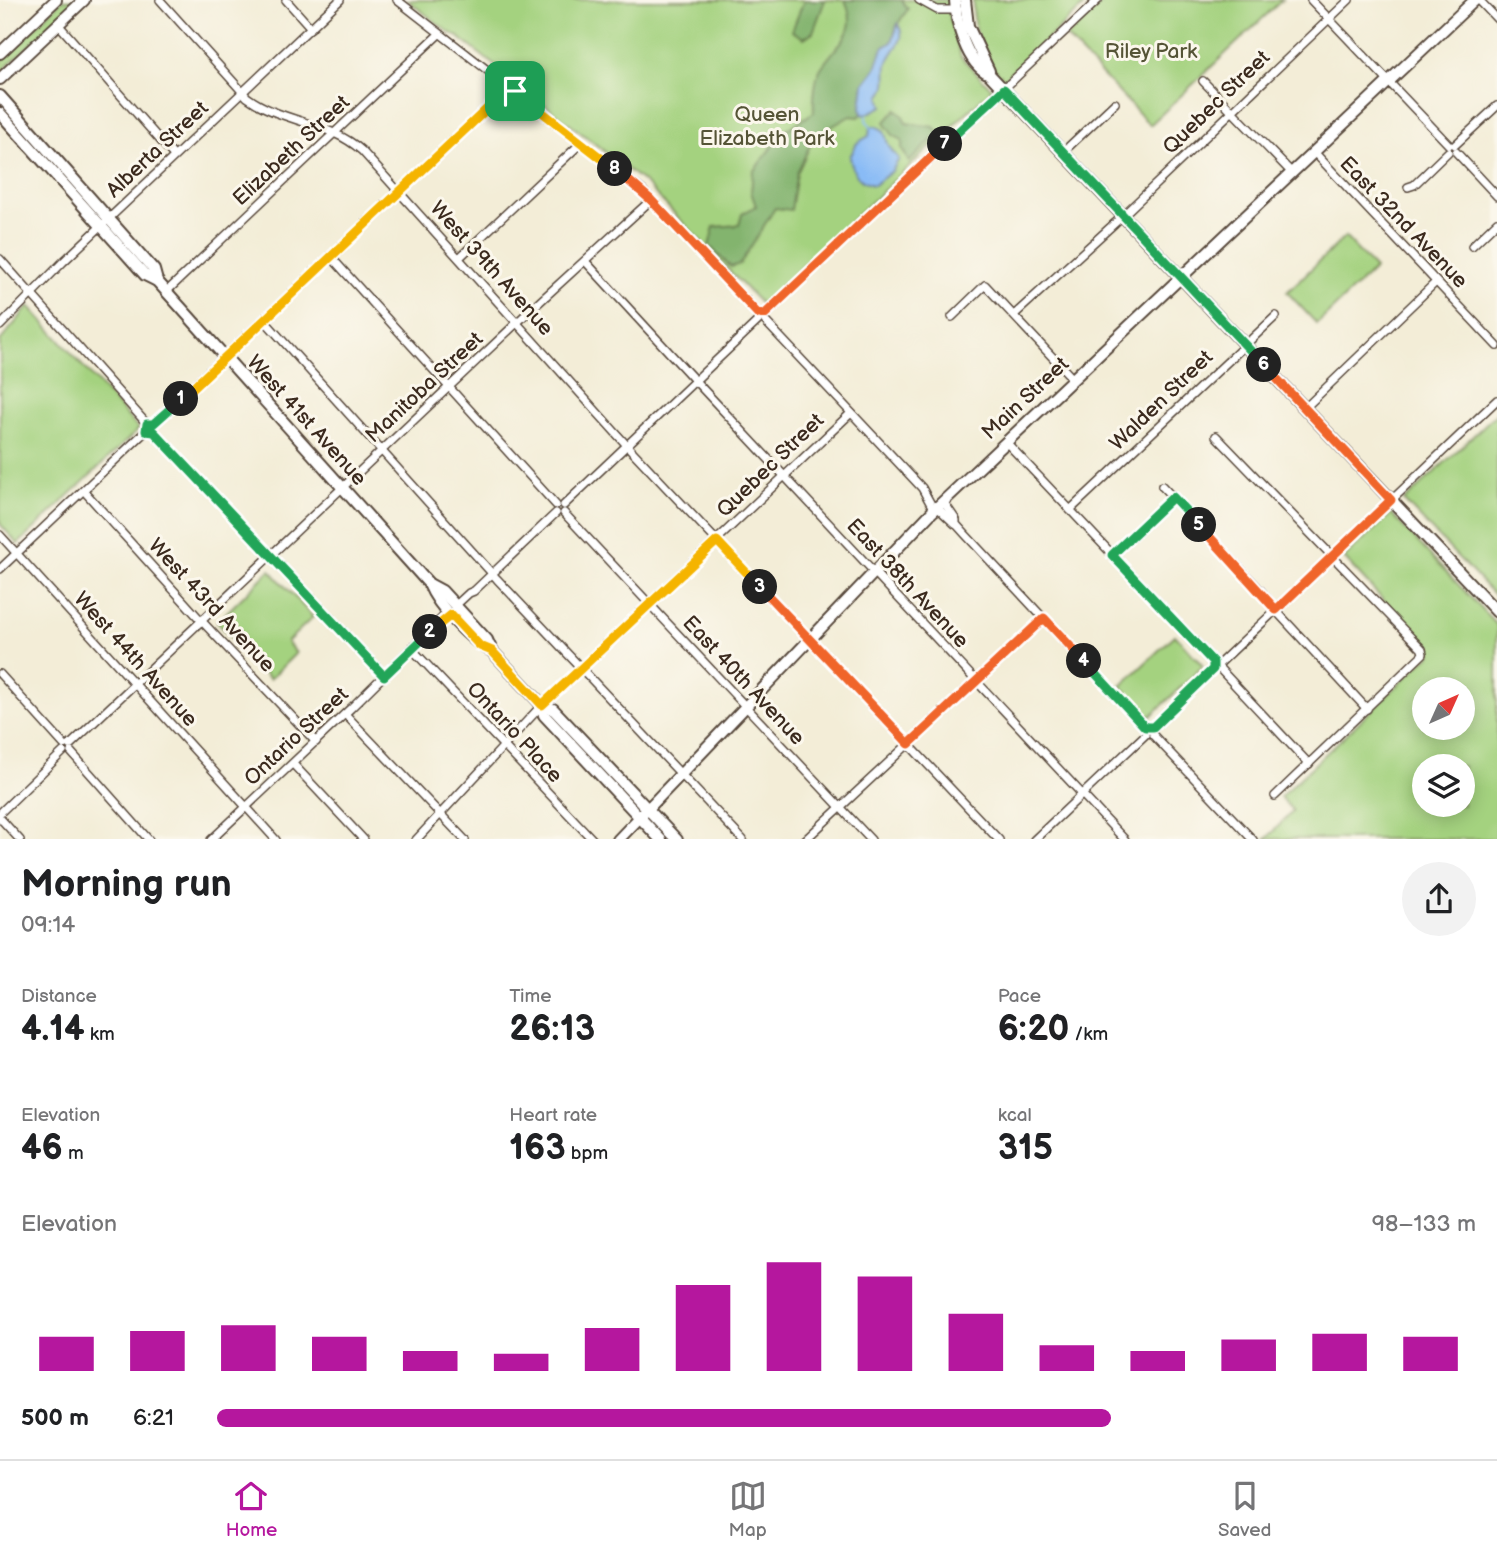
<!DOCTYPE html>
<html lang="en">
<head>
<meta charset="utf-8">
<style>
  body { margin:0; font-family:"Balsamiq Sans",sans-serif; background:#f2f2f2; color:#202124; height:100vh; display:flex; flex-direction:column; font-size:26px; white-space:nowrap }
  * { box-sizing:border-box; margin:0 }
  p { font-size:23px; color:#757577 }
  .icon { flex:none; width:38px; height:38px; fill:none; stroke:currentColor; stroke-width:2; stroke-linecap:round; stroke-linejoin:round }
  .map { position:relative; height:839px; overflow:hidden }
  .panel { display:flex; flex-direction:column; background:#fff; flex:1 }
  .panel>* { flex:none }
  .needle { width:46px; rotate:45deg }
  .fabs { position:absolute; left:1412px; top:677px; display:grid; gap:14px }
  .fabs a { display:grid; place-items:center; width:63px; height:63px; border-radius:50%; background:#fff; box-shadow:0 4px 18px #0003; font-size:35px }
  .pin { position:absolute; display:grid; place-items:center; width:60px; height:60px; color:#fff; margin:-30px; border-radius:14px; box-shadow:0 4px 10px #0006 }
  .km { position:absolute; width:35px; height:35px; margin:-18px; border-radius:50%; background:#222; color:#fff; font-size:19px; line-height:35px; text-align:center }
  .round { display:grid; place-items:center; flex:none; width:74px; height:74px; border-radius:37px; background:#f2f2f2 }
  .summary { display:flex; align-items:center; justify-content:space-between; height:119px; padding:0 21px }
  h1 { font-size:38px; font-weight:700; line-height:52px }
  .metrics { display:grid; grid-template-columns:repeat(3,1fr); gap:10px; height:119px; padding:7px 21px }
  .metrics div { display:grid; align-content:center }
  .metrics b { font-size:35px; font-weight:700 }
  .metrics small { font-size:19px; font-weight:400 }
  .metrics p { font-size:19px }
  .chart { height:196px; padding:14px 21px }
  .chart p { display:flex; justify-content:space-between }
  .chart svg { width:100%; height:126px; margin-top:7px; stroke:#b5179e; stroke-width:6 }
  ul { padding:0 21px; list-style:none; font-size:23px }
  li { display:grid; grid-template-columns:112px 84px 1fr; align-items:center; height:52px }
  li i { height:18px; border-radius:9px; background:#b5179e }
  .menu { display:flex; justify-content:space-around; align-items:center; height:98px; border-top:2px solid #e0e0e0; background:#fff; font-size:19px; color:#757577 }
  .menu a { display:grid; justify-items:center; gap:4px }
  .menu .on { color:#b5179e }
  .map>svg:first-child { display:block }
  .green { fill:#a4d27f; stroke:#707e4e; stroke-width:2; fill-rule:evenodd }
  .forest { fill:#83b46e; stroke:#5f6f46; stroke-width:2 }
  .water { fill:#89bbf6; stroke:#62728a; stroke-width:2 }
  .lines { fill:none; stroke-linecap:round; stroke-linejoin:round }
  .stream { stroke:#89bbf6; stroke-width:2 }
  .street-casing { stroke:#57473a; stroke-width:10 }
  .secondary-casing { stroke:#57473a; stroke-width:14 }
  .street { stroke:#fff; stroke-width:7 }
  .secondary { stroke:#fff; stroke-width:10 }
  .split-1-casing { stroke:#fff; stroke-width:14 }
  .split-2-casing { stroke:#fff; stroke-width:14 }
  .split-3-casing { stroke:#fff; stroke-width:14 }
  .split-4-casing { stroke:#fff; stroke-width:14 }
  .split-5-casing { stroke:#fff; stroke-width:14 }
  .split-6-casing { stroke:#fff; stroke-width:14 }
  .split-7-casing { stroke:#fff; stroke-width:14 }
  .split-8-casing { stroke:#fff; stroke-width:14 }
  .split-9-casing { stroke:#fff; stroke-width:14 }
  .split-1 { stroke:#f5b400; stroke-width:9 }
  .split-2 { stroke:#22a559; stroke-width:9 }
  .split-3 { stroke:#f5b400; stroke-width:9 }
  .split-4 { stroke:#f0652b; stroke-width:9 }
  .split-5 { stroke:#22a559; stroke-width:9 }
  .split-6 { stroke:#f0652b; stroke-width:9 }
  .split-7 { stroke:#22a559; stroke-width:9 }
  .split-8 { stroke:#f0652b; stroke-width:9 }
  .split-9 { stroke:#f5b400; stroke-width:9 }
  .labels { text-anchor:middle; stroke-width:6; stroke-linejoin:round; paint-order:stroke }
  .park-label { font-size:21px; fill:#555436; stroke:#fbf7ec }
  .street-label { font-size:21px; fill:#3b2a1e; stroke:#fbf7ec }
</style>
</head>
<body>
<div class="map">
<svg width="1497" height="840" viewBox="0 0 1497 840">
  <rect width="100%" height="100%" fill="#fbf7ec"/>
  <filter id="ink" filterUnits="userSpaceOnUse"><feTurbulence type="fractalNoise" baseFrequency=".0143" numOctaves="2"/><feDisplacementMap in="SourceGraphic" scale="14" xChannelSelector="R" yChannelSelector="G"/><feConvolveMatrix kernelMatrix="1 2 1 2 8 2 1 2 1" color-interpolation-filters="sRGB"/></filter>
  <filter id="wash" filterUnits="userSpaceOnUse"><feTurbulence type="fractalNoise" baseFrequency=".00686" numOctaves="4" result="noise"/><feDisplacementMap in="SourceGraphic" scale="28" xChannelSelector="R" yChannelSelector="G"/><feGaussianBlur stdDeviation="1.57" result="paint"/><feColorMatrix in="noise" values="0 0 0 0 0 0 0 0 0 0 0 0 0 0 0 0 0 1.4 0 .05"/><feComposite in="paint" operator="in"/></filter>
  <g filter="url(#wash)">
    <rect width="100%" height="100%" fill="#f3edd7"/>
    <g class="green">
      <path d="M 62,0 L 77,0 L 0,73 L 0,63 Z"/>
      <path d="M 407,0 L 948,0 L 950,19 L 961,57 L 992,89 L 762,305 L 645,183 L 457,36 L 450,33 Z"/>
      <path d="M 973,0 L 1090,0 L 1004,79 C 983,62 972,27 973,0 Z"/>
      <path d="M 1105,0 L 1282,0 L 1150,125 L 1066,37 Z"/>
      <path d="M 1345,237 L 1375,269 L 1317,324 L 1287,292 Z"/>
      <path d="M 29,306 L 139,429 L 18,544 L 0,524 L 0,341 Z"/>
      <path d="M 1497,413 L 1497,598 L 1404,501 Z"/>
      <path d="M 1391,514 L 1497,625 L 1497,839 L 1266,839 L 1293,811 L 1280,797 L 1432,653 L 1344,558 ZM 1424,690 L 1463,690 L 1463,728 L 1424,728 ZM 1424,766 L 1463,766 L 1463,805 L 1424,805 Z"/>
      <path d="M 270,570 L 313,617 L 287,642 L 296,653 L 270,679 L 217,622 Z"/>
      <path d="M 1175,635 L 1203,666 L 1150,717 L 1121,686 Z"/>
    </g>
    <g class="forest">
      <path d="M 804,0 L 825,0 L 813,32 L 804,38 L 792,31 Z"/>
      <path d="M 845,0 L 901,0 L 908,9 L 897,25 L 892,42 L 883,48 L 876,68 L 864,84 L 861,107 L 862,114 L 859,117 L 850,116 L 814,137 L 797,173 L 791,210 L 775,208 L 740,264 L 731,267 L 709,246 L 714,227 L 739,225 L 742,214 L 756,206 L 751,192 L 753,172 L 783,132 L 814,112 C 813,99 815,78 821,68 C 838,42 860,34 845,0 Z"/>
      <path d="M 896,109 L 903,116 L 906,123 L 934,127 L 939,133 L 909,162 L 902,149 L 902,140 L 893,135 L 884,123 Z"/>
    </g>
    <g class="water">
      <path d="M 898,24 C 909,42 890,49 887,65 C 885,78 890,85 880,97 L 883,106 L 865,115 L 862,114 L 861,107 L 864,84 L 876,68 L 883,48 L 892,42 Z"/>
      <path d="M 875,126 C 890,131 883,139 891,149 C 893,153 896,155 899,159 L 892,171 L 874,185 C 859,183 852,172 850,157 L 857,143 L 869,136 L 870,127 Z"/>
    </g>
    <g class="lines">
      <path class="stream" d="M 867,116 L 866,120 L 871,127"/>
    </g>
  </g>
  <g filter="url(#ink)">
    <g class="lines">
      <g class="street-casing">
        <g id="street">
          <path d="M 160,0 L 247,97 C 282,123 329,121 362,151 L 632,451 L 999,840"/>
          <path d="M 286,0 L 311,28"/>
          <path d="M 397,0 L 643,191 L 759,314"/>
          <path d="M 919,0 L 937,10 L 958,10"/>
          <path d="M 1311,0 L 1449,145"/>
          <path d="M 1479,0 L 1497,19"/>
          <path d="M 58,24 L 174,156"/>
          <path d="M 1203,81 L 1292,173"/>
          <path d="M 1455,145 L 1497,106"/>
          <path d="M 1063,152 L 1115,103"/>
          <path d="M 1314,152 L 1497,346"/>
          <path d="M 1456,152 L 1497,196"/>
          <path d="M 1408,187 L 1414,185 L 1448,152"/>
          <path d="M 1472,246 L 1497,222"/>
          <path d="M 332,258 L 556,505"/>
          <path d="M 459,258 L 580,144"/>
          <path d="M 0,259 L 147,424"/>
          <path d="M 585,261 L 701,387 L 1125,840"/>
          <path d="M 166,292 L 439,34"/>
          <path d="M 765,314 L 1098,0"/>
          <path d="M 1014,315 L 1115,223 L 1349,0"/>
          <path d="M 952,317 L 985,285 L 1073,379"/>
          <path d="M 265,321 L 497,579 L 743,840"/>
          <path d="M 765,321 L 922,488 L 934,510"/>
          <path d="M 0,326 L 63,262 L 340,0"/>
          <path d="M 1305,408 L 1436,282"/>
          <path d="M 153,424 L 510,87"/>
          <path d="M 153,431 L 385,676"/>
          <path d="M 1216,436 L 1422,649 L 1423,654 L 1275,796"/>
          <path d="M 1006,442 L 1214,662"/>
          <path d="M 1162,486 L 1261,591 L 1280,615 L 1367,709"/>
          <path d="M 84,491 L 197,616 L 316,742"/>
          <path d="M 943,501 L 956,520 L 956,524 L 965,534 L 1145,727"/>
          <path d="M 564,505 L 758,321"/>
          <path d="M 937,507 L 955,524"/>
          <path d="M 1070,510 L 1276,316"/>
          <path d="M 564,513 L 871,840"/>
          <path d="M 0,535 L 276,840"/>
          <path d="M 1112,555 L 1173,497"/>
          <path d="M 0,569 L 146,431"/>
          <path d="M 455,606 L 469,593 L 474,591 L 556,513"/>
          <path d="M 412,649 L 593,840"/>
          <path d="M 1220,663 L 1497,400"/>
          <path d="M 1220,669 L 1309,764"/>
          <path d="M 0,674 L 64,745"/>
          <path d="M 345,714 L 465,840"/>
          <path d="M 1153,727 L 1213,669"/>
          <path d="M 1153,735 L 1253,840"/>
          <path d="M 70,745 L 523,317 L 651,200"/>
          <path d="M 71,752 L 149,840"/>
          <path d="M 293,764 L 364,840"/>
          <path d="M 0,813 L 63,752"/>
          <path d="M 0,818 L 20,840"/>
          <path d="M 211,840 L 351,708 L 448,612"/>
          <path d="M 416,840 L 542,705 L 851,413"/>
          <path d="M 805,840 L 1044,618"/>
          <path d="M 1034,840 L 1145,735"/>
        </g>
      </g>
      <g class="secondary-casing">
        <g id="secondary">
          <path d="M 955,0 C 956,23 966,63 989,74 L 1497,612"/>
          <path d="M 965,0 L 968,26 L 989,71"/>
          <path d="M 0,53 L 56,0"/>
          <path d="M 0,79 L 84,0"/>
          <path d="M 0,96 L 154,270 L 157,281"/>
          <path d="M 0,113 L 145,275 L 157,281 L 429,584 L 442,591 L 487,640 L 492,651 L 542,705 L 553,709 L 677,840"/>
          <path d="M 429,584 C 438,606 470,641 492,651"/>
          <path d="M 542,705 L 544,715 L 661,840"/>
          <path d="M 618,840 L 931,513 L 1475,0"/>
        </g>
      </g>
      <use href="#street" class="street"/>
      <use href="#secondary" class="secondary"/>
    </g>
  </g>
  <g class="lines" filter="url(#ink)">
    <g class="split-1-casing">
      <path id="split-1" d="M 181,399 L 510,87 L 515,91"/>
    </g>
    <g class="split-2-casing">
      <path id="split-2" d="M 181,399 L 153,424 L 147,424 L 146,431 L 154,432 L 384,676 L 430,632"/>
    </g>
    <g class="split-3-casing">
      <path id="split-3" d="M 430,632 L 451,615 L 480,646 L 492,651 L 542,705 L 717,541 L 760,587"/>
    </g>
    <g class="split-4-casing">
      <path id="split-4" d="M 760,587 L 909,744 L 1044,618 L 1084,661"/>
    </g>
    <g class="split-5-casing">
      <path id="split-5" d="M 1084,661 L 1145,727 L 1153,727 L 1213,669 L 1213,662 L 1112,555 L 1173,497 L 1199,525"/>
    </g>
    <g class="split-6-casing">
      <path id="split-6" d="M 1199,525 L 1276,610 L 1391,500 L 1264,365"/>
    </g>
    <g class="split-7-casing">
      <path id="split-7" d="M 945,144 L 1004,89 L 1264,365"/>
    </g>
    <g class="split-8-casing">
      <path id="split-8" d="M 615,169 L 651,200 L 758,314 L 765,314 L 945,144"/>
    </g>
    <g class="split-9-casing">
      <path id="split-9" d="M 515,91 L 615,169"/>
    </g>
    <use href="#split-1" class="split-1"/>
    <use href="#split-2" class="split-2"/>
    <use href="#split-3" class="split-3"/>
    <use href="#split-4" class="split-4"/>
    <use href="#split-5" class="split-5"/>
    <use href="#split-6" class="split-6"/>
    <use href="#split-7" class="split-7"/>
    <use href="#split-8" class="split-8"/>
    <use href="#split-9" class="split-9"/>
  </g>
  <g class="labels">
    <g class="park-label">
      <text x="1151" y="58">Riley Park</text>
      <text x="767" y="121">Queen<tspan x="767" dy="24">Elizabeth Park</tspan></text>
    </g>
    <g class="street-label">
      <text transform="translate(1216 102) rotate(-44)" y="7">Quebec Street</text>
      <text transform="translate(157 149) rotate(-43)" y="7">Alberta Street</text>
      <text transform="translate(291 150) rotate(-43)" y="7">Elizabeth Street</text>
      <text transform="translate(1404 222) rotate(46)" y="7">East 32nd Avenue</text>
      <text transform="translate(492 268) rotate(48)" y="7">West 39th Avenue</text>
      <text transform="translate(424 387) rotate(-43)" y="7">Manitoba Street</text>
      <text transform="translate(1025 398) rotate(-43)" y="7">Main Street</text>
      <text transform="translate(1161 400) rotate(-44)" y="7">Walden Street</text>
      <text transform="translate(307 420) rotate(48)" y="7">West 41st Avenue</text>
      <text transform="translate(770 465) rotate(-44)" y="7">Quebec Street</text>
      <text transform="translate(908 583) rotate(47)" y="7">East 38th Avenue</text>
      <text transform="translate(212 605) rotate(47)" y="7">West 43rd Avenue</text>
      <text transform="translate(136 659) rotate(48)" y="7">West 44th Avenue</text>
      <text transform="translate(744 680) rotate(47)" y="7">East 40th Avenue</text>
      <text transform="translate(515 732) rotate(47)" y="7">Ontario Place</text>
      <text transform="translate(296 736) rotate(-43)" y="7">Ontario Street</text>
    </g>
  </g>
</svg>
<div class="fabs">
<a><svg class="needle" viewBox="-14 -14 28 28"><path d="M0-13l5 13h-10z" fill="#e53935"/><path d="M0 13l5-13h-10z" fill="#757577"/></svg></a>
<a><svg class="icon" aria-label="layers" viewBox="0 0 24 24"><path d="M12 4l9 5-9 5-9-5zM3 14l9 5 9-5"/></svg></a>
</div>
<div class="pin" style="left:515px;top:91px;background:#1e9e55"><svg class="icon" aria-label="arrive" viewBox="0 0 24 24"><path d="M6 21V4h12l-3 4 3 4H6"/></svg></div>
<b class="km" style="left:181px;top:399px">1</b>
<b class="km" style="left:430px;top:632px">2</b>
<b class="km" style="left:760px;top:587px">3</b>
<b class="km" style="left:1084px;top:661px">4</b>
<b class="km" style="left:1199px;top:525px">5</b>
<b class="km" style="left:1264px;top:365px">6</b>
<b class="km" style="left:945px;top:144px">7</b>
<b class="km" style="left:615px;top:169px">8</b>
</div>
<section class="panel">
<div class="summary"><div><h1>Morning run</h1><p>09:14</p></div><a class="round"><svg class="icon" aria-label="share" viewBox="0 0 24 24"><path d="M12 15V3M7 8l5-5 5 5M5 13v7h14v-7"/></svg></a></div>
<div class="metrics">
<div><p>Distance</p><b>4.14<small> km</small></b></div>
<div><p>Time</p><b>26:13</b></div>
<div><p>Pace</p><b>6:20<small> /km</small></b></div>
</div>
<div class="metrics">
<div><p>Elevation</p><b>46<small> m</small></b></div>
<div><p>Heart rate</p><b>163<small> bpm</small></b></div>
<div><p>kcal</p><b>315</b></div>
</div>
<div class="chart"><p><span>Elevation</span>98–133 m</p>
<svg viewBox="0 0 160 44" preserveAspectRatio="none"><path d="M5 44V32M15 44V30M25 44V28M35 44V32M45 44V37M55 44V38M65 44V29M75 44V14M85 44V6M95 44V11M105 44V24M115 44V35M125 44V37M135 44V33M145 44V31M155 44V32"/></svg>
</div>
<ul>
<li><b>500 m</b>6:21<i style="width:71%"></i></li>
</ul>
</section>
<nav class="menu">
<a class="on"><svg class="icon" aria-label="home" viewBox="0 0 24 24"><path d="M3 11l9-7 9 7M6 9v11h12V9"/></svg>Home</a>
<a><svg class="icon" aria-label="map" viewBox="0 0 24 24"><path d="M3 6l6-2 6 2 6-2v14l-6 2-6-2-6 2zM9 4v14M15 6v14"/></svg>Map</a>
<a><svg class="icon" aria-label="saved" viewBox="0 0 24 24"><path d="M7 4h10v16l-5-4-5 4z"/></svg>Saved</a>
</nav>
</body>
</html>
